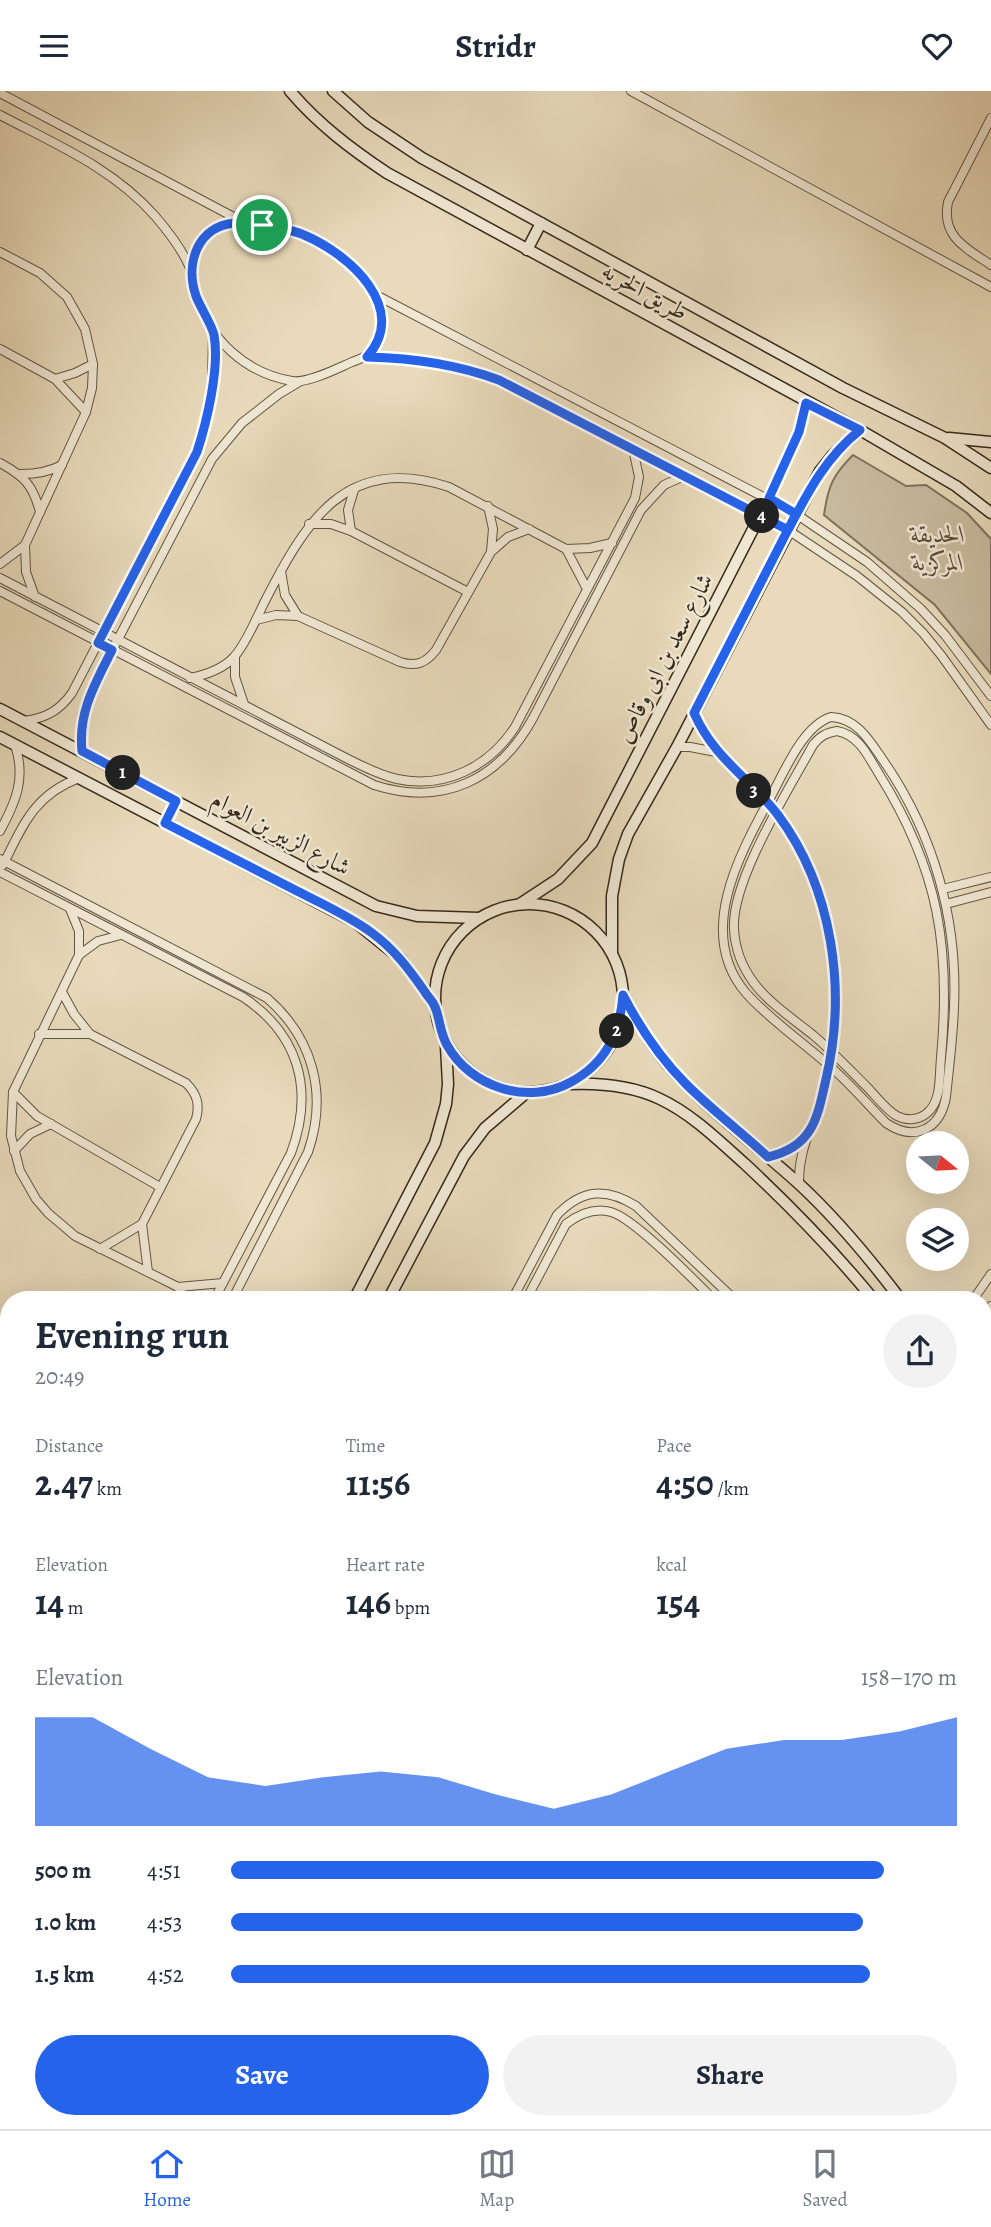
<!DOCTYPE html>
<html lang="en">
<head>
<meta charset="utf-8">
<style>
  body { margin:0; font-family:Alegreya,Amiri,serif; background:#f2f2f3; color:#1f2937; height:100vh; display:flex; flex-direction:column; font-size:26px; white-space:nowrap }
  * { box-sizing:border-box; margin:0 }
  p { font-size:23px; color:#747a83 }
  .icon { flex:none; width:38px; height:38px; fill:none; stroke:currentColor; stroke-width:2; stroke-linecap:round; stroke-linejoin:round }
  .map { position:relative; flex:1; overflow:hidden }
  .drawer { position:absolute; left:0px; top:1200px; width:992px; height:838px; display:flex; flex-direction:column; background:#fff; border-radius:28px 28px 0 0; box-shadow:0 7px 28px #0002 }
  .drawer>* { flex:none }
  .needle { width:46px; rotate:108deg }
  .tools { position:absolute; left:906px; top:1040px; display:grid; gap:14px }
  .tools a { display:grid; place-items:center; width:63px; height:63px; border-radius:50%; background:#fff; box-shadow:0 7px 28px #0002; font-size:35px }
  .pin { position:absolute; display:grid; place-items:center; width:60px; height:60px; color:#fff; margin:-30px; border:4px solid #fff; border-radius:50%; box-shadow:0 2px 7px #0007 }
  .km { position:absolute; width:35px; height:35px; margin:-18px; border-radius:50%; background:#222; color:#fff; font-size:19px; line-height:35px; text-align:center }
  .round { display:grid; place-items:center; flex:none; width:74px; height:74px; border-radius:37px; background:#f2f2f3 }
  .headline { display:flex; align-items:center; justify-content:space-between; height:119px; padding:0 35px }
  h1 { font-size:38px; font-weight:700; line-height:52px }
  .figures { display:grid; grid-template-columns:repeat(3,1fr); gap:10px; height:119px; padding:7px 35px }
  .figures div { display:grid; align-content:center }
  .figures b { font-size:35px; font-weight:700 }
  .figures small { font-size:19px; font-weight:400 }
  .figures p { font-size:19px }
  .chart { height:196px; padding:14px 35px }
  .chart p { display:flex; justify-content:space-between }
  .chart svg { width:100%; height:126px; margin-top:7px; fill:#2563eb; opacity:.7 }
  .primary-button { display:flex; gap:14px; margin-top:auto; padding:14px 35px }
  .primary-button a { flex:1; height:80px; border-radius:42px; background:#2563eb; color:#fff; font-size:28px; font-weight:700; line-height:80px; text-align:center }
  .primary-button a+a { background:#f2f2f3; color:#1f2937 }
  ul { padding:0 35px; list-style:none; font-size:23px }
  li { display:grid; grid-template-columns:112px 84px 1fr; align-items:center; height:52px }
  li i { height:18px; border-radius:9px; background:#2563eb }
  header { display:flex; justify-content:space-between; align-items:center; height:91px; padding:0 35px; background:#fff; font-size:32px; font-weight:700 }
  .dock { display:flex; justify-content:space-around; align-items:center; height:98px; border-top:2px solid #e0e1e3; background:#fff; font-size:19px; color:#747a83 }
  .dock a { display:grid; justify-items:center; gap:4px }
  .dock .selected { color:#2563eb }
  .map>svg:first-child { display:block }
  .green { fill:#c9bca0; stroke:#7e735e; stroke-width:2 }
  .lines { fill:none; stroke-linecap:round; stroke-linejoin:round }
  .street-casing { stroke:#615644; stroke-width:10 }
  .secondary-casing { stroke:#342a1c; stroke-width:13 }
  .street { stroke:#f0e7d3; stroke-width:8 }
  .secondary { stroke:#f0e7d3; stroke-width:10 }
  .route-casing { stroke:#fff; stroke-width:14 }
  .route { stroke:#2563eb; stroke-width:9 }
  .labels { text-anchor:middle; stroke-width:5; stroke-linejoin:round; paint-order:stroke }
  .street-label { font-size:24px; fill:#342a1c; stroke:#f0e7d3 }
  .park-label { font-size:24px; font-style:italic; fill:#594e3d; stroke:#f0e7d3 }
</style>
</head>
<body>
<header><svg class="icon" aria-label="menu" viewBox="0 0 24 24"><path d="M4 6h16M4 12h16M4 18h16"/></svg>Stridr<svg class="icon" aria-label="heart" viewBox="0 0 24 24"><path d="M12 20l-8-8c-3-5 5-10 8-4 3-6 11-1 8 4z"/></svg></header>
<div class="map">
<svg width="991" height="2038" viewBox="0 0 991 2038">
  <rect width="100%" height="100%" fill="#e8dabb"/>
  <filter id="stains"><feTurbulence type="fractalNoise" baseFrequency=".00286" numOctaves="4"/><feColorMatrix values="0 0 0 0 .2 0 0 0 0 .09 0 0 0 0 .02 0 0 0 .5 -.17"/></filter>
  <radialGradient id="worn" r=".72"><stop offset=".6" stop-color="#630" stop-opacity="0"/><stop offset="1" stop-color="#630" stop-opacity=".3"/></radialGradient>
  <g class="green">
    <path d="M 853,364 L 906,395 L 926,394 L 967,422 L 991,448 L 991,583 L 935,514 L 824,424 C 828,395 833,384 853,364 Z"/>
    <path d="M 991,1241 L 991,1321 L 984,1307 L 984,1250 Z"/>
  </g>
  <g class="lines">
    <g class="street-casing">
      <g id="street">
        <path d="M 631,0 L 991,196"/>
        <path d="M 0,2 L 243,131"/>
        <path d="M 0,24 C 55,53 113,77 155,125 C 167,139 183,160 190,177 C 193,185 193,195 195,203 C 210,249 245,282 292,290 C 307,293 338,277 352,271 C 370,265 378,258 382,238 C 395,163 205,77 191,178"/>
        <path d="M 991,27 L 948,111 C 941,146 966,157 991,174"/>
        <path d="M 0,161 L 40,182 L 67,206 L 85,238 L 93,273 L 92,297 L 86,321 L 25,454 L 26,481 L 35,506"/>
        <path d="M 376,204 L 796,423 L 867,471 L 921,518 L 945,544 L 991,605"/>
        <path d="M 0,258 L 55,288 L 86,321"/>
        <path d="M 367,266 C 413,267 456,273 499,289 L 788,439 L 857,485 L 902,521 L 923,542 L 941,564 L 991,634"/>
        <path d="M 55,288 L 75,282 L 93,273"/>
        <path d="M 0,372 C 24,385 33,394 40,421"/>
        <path d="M 21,383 C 35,383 49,381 62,374"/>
        <path d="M 488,415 L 493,438 L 491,460"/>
        <path d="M 309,433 L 331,433 L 351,440 L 468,501"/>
        <path d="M 351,440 L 348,419 L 354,399"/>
        <path d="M 566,458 L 587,498"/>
        <path d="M 0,473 L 25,454"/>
        <path d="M 281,480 L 285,504 L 298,525"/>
        <path d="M 0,487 L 346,667 C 362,675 379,684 397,688 C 445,698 489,676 515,636 L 635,407 L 639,386 L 633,358"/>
        <path d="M 0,500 L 374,694 C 443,716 499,689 533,627 L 641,419 L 664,394 L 684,385"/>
        <path d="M 256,529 L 276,524 L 298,525 L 400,571 C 416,576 426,572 436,559 L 491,461 L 508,446 L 529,438"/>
        <path d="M 235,565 L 235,586 L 244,613"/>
        <path d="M 190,587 C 205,584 223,578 234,566 C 246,553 257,526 265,510 C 306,430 346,362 449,396 L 566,458 L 590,457 L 612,452"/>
        <path d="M 694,622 C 712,663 746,688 775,721 C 785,732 793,748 800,762 C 838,834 846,923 823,1001 C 814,1035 798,1057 799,1093"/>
        <path d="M 831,626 C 858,627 871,652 885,672 C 934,744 958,829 954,916 C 953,946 949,976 946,1006 C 940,1039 914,1051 886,1032 C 866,1012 848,990 826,972 C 800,949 769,928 746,902 C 696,844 738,766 769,709 C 783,684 802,635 831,626 Z"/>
        <path d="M 24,630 C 46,627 59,620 72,602 L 197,361 L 209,314 L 212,290 L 213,242"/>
        <path d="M 837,640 C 859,644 868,665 879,683 C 939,779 951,856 941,967 C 939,985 942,1010 927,1022 C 919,1029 907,1030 897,1025 C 886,1019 876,1005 867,996 C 849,978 832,960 813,944 C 793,928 769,912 754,892 C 742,876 735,857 734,838 C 731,790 789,698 813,654 C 820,645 826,642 837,640 Z"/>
        <path d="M 677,656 L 690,656 L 716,661"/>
        <path d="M 82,660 L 82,625 L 90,602 L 212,368 L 242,332 L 279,303 L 299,291"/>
        <path d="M 0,740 C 16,711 26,687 15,654"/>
        <path d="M 0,768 L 267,907 C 313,947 328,1003 308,1061 L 232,1209"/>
        <path d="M 3,774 C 23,734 34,704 79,687"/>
        <path d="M 0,781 L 243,906 C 300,944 314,1000 291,1062 L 214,1209"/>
        <path d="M 943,798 L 991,786"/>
        <path d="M 946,813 L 991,801"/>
        <path d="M 70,818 L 79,840 L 79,864"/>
        <path d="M 121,844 L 98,850 L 79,864 L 13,1001 L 11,1045 L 20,1080 L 36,1108 L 48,1122 L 75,1145 L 178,1196 L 223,1192"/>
        <path d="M 62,901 L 74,923 L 90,943"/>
        <path d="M 39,943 L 90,943 L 186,992 C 197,1003 200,1013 196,1028 L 142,1133 L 148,1181"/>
        <path d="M 13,1001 L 37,1025 L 160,1096"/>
        <path d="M 14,1060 L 30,1043 L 51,1033"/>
        <path d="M 768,1066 L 793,1057 L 805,1049"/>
        <path d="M 100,1158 L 142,1133"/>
        <path d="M 178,1196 L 186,1209"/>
        <path d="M 512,1209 L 557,1124 C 582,1098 606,1096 636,1115 L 735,1209"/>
        <path d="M 526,1209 L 566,1133 C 579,1123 594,1116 611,1121 C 634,1127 695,1190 714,1209"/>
        <path d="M 973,1209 L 991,1183"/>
        <path d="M 984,1226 L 991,1215"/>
        <path d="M 0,1228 L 9,1234"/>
        <path d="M 0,1249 L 9,1254"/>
        <path d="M 0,1370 L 9,1375"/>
        <path d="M 0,1413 L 9,1407"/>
        <path d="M 0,1610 L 9,1602"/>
        <path d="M 0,1628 L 9,1621"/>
        <path d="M 984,1957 L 991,1961"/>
        <path d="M 0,1973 L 9,1978"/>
        <path d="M 88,2030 L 97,2038"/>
        <path d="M 605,2030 L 606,2038"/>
      </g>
    </g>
    <g class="secondary-casing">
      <g id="secondary">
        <path d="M 290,0 C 318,33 351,58 387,82 L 860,339 L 956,395 L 991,422"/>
        <path d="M 333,0 L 368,31 L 422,67 L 843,297 L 945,347 L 991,377"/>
        <path d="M 527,159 L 541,132"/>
        <path d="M 949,347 L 991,351"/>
        <path d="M 0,618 L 376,815 L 417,825 L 479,827"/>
        <path d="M 0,646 L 355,831 L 401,868 L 435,914"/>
        <circle cx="529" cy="907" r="94"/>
        <path d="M 520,813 L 558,788 L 592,752 L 769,407 L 799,341 L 806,312"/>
        <path d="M 612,862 L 612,805 L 619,768 L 628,743 L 677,656 L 820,380 L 832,365 L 860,339"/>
        <path d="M 624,905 C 636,929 650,952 667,973 C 705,1017 755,1053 798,1092 C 836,1127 870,1168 901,1209"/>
        <path d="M 571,993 C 601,992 633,995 660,1008 C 692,1023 719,1050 745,1073 C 791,1116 834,1160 874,1209"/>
        <path d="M 354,1209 L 435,1052 L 446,1013 L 448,993 L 446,956"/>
        <path d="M 388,1209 L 464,1065 L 485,1037 L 526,1002"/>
        <path d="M 984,1342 L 991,1355"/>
        <path d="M 984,1383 L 991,1398"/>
        <path d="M 0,1772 L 9,1769"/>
        <path d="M 0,1828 L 9,1833"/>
        <path d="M 984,1828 L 991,1820"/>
        <path d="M 0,1855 L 9,1859"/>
        <path d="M 984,1889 L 991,1886"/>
        <path d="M 984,1939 L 991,1943"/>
        <path d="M 261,2030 L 273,2038"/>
        <path d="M 436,2030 L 437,2038"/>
        <path d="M 315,2038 L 316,2030"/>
        <path d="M 453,2038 L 461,2030"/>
      </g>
    </g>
    <use href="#street" class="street"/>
    <use href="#secondary" class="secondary"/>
  </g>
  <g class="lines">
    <g class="route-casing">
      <path id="route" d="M 262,134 C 253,133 244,131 235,132 C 197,135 185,173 196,205 C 200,216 212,234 214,244 C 220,276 207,330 197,361 L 98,552 L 112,559 C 95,593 78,621 82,660 L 176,710 L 165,732 C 209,755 253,777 297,800 C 322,813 349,825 372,842 C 394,858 409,878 425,901 C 427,905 432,909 434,914 C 440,925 439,940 447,954 C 470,996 528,1015 571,991 C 606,972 620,942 623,904 C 640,937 660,967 686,993 C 712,1019 741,1041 768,1066 C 812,1056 817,1029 826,988 C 847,900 833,798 778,724 C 749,686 715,669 694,622 C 728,556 762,489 796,423 L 769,407 L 799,341 L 806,312 L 860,339 C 826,366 808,401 788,439 L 499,289 C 456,273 413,267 367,266 C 410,217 349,163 304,144 C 291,138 276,137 262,134"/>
    </g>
    <use href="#route" class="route"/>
  </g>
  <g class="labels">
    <g class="street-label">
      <text transform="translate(645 200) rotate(29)" y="8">طريق الحريه</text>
      <text transform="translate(664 567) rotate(-63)" y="8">شارع سعد بن ابى وقاص</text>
      <text transform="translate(281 742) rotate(28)" y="8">شارع الزبير بن العوام</text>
    </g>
    <g class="park-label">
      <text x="938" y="451">الحديقة<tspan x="938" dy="28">المركزية</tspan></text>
    </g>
  </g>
  <rect width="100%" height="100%" filter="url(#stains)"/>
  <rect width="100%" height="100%" fill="url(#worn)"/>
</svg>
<div class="tools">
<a><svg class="needle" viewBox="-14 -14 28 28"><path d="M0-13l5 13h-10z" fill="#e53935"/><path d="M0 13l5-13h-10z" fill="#747a83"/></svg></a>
<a><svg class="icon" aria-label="layers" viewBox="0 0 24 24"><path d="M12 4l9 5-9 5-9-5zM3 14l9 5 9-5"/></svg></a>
</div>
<div class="pin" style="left:262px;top:134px;background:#1e9e55"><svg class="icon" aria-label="arrive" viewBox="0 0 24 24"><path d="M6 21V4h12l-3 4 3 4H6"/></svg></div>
<b class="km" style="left:123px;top:682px">1</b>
<b class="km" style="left:617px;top:940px">2</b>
<b class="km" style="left:754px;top:700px">3</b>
<b class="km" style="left:762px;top:425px">4</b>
<section class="drawer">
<div class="headline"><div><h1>Evening run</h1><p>20:49</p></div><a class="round"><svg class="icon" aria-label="share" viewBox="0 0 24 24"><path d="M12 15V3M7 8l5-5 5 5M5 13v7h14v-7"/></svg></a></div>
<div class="figures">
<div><p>Distance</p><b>2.47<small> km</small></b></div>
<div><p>Time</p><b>11:56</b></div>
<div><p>Pace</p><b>4:50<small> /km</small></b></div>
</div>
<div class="figures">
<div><p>Elevation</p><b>14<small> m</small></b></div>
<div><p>Heart rate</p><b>146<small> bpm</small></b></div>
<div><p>kcal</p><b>154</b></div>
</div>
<div class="chart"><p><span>Elevation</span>158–170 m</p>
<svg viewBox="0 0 160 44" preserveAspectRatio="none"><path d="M0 44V6L10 6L20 17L30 27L40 30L50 27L60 25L70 27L80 33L90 38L100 33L110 25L120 17L130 14L140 14L150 11L160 6V44z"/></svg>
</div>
<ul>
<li><b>500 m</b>4:51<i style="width:90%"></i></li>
<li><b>1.0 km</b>4:53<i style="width:87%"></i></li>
<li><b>1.5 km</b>4:52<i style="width:88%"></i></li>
</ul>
<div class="primary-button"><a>Save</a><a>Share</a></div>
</section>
</div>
<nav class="dock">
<a class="selected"><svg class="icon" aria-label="home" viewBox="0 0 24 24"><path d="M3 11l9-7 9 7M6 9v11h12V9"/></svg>Home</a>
<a><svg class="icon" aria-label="map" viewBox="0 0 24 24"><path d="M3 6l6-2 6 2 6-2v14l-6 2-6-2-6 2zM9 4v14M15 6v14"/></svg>Map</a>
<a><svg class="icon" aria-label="saved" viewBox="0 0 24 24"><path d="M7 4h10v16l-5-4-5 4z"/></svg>Saved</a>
</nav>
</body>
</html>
